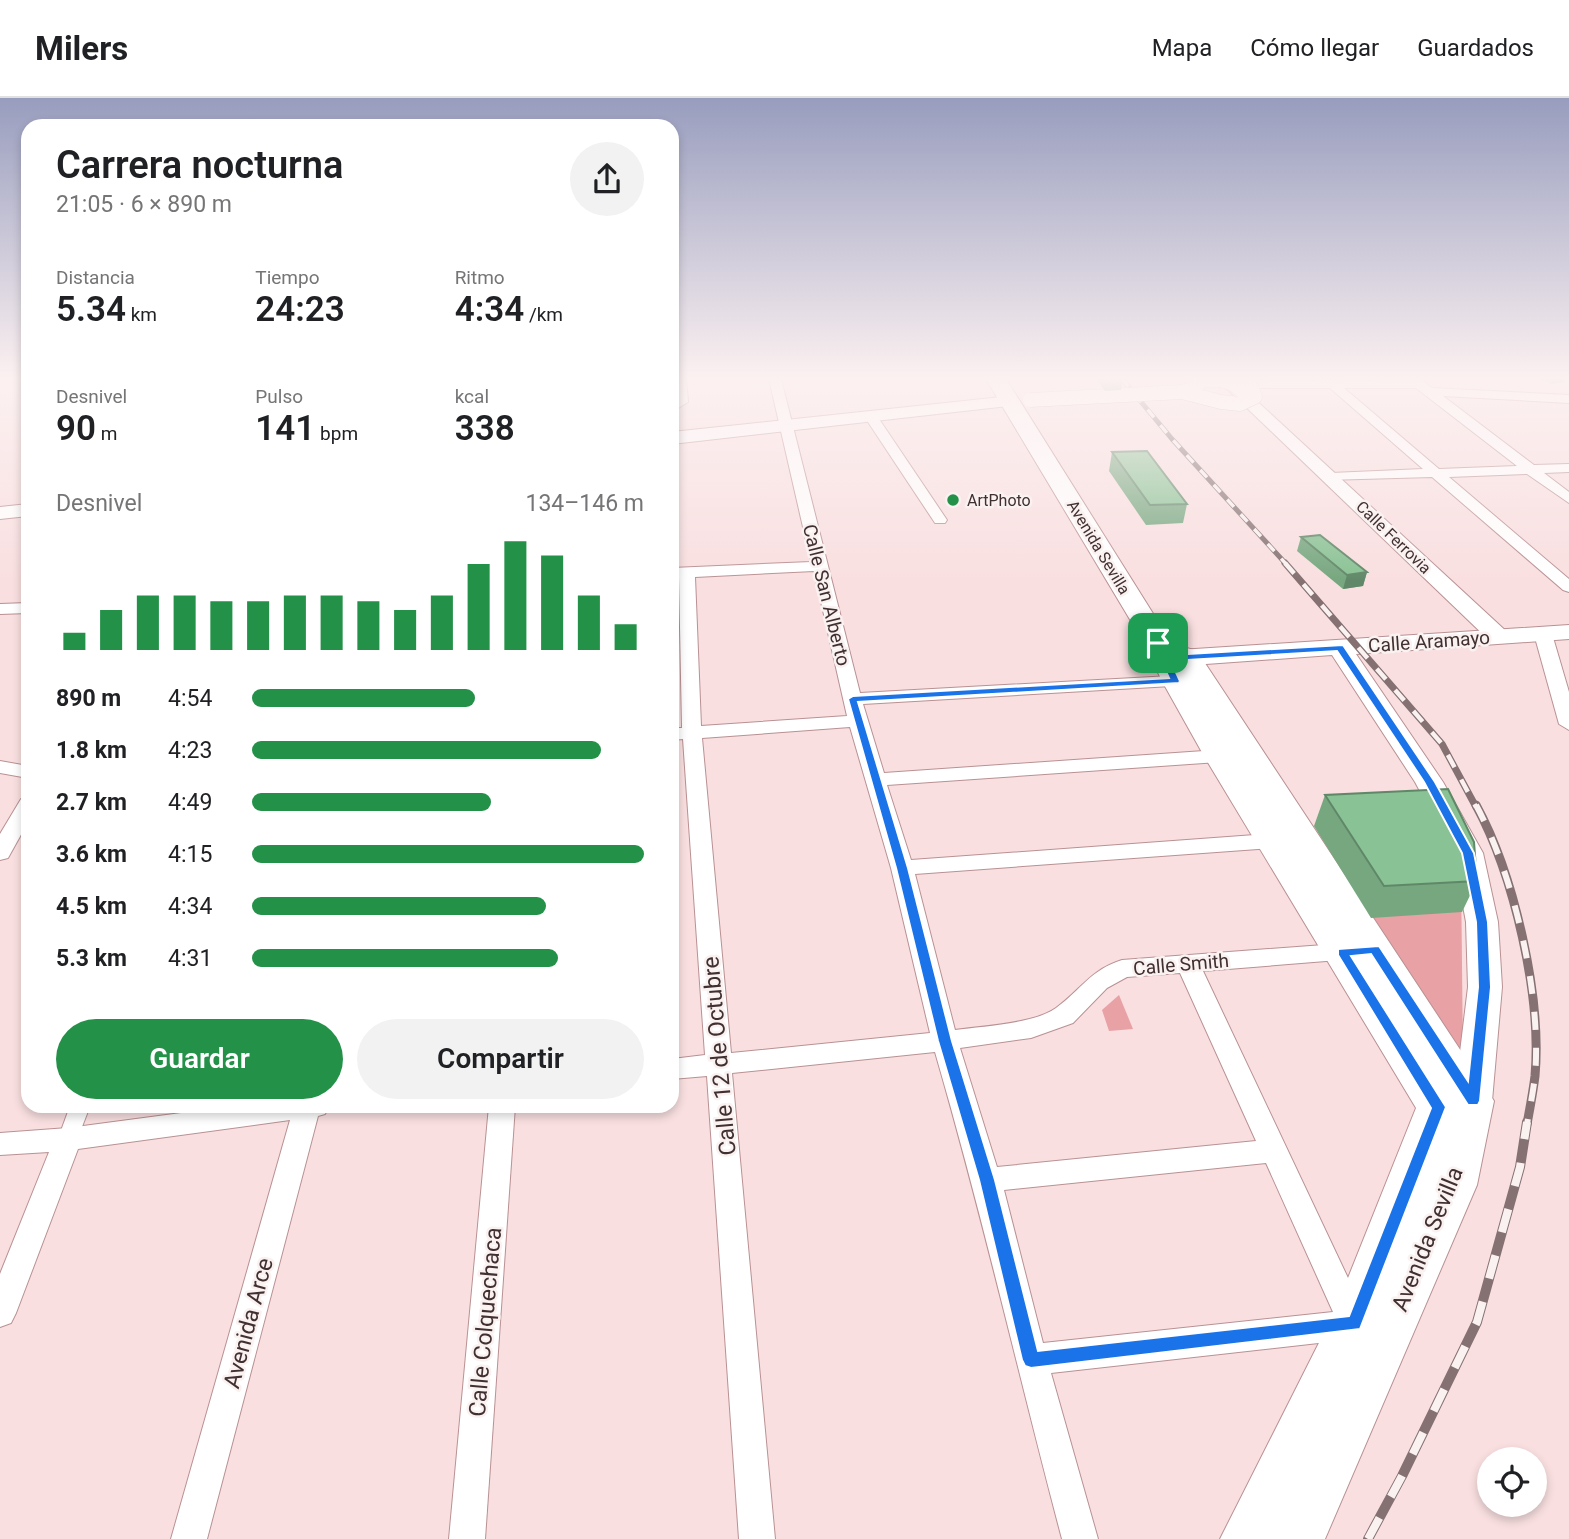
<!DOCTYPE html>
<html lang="es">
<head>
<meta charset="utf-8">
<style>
  body { margin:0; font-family:Roboto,sans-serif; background:#f2f2f2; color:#202124; height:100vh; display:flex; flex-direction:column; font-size:26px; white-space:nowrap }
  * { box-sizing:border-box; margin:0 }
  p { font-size:23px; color:#757577 }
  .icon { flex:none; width:38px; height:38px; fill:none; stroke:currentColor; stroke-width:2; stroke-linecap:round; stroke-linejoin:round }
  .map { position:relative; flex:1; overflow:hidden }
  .side { position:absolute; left:21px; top:21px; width:658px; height:994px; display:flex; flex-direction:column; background:#fff; border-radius:21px; box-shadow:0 4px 10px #0003 }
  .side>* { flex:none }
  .tools { position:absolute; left:1477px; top:1349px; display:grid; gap:14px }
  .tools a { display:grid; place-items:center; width:70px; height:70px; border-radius:50%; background:#fff; box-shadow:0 4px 10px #0003; font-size:35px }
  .pin { position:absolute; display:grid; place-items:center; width:60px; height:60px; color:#fff; margin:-30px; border-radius:14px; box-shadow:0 4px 10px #0006 }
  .round { display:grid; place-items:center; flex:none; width:74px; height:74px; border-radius:37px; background:#f2f2f2 }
  .head { display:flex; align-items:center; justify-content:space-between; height:119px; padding:0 35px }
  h1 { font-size:38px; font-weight:600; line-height:52px }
  .stats { display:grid; grid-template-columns:repeat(3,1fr); gap:10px; height:119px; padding:7px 35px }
  .stats div { display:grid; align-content:center }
  .stats b { font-size:35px; font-weight:600 }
  .stats small { font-size:19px; font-weight:400 }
  .stats p { font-size:19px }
  .chart { height:196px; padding:14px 35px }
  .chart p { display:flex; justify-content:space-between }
  .chart svg { width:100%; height:126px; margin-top:7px; stroke:#249149; stroke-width:6 }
  .button { display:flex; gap:14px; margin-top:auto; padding:14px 35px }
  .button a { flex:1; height:80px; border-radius:42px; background:#249149; color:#fff; font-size:28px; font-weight:600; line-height:80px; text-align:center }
  .button a+a { background:#f2f2f2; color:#202124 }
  ul { padding:0 35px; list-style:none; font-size:23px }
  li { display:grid; grid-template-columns:112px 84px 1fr; align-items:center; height:52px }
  li i { height:18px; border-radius:9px; background:#249149 }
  header { display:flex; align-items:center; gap:42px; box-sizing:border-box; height:98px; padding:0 35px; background:#fff; border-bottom:2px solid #e0e0e0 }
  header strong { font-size:33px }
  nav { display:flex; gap:38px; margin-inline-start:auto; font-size:24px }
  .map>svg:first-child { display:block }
  .green { fill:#e8a1a5 }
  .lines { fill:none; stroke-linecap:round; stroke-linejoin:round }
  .pedestrian-casing { stroke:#b99193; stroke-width:2 }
  .minor-casing { stroke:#b99193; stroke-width:2 }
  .tertiary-casing { stroke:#b99193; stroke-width:2 }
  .secondary-casing { stroke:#b99193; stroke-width:2 }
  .primary-casing { stroke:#b99193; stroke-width:2 }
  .pedestrian { fill:#fff; fill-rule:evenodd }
  .minor { fill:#fff; fill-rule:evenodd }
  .tertiary { fill:#fff; fill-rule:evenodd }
  .secondary { fill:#fff; fill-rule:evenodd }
  .primary { fill:#fff; fill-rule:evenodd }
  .rail-far3-casing { stroke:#857172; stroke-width:5 }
  .rail-far2-casing { stroke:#857172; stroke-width:7 }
  .rail-far1-casing { stroke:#857172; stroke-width:9 }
  .rail-casing { stroke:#857172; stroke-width:10 }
  .rail-far3 { stroke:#faf1f1; stroke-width:3.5; stroke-dasharray:10; stroke-linecap:butt }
  .rail-far2 { stroke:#faf1f1; stroke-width:4.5; stroke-dasharray:14; stroke-linecap:butt }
  .rail-far1 { stroke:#faf1f1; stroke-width:6; stroke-dasharray:18; stroke-linecap:butt }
  .rail { stroke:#faf1f1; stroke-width:8; stroke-dasharray:24; stroke-linecap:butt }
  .minor-bridge-casing { stroke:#b99193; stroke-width:15; stroke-linecap:butt }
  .minor-bridge { stroke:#fff; stroke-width:14 }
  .wall { fill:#76a77f }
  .shaded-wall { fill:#608868 }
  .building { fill:#89c294; stroke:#608868; stroke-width:2 }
  .route { fill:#1a73e8; stroke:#fff; stroke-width:2; fill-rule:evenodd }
  .poi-dot { fill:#249149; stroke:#faf1f1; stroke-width:2.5 }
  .labels { text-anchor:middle; stroke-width:5; stroke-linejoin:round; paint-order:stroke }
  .far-poi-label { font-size:16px; fill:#413031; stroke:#faf1f1; text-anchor:start }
  .far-street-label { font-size:16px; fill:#413031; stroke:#faf1f1 }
  .street-label { font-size:19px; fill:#413031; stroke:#faf1f1 }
  .near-street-label { font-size:23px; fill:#413031; stroke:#faf1f1 }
</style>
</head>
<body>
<header>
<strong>Milers</strong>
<nav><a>Mapa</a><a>Cómo llegar</a><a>Guardados</a></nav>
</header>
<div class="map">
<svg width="1569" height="1441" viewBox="0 0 1569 1441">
  <rect width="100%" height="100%" fill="#f9dfe0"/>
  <g class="green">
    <path d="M 1436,721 L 1461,775 L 1463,958 L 1314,728 Z"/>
    <path d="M 1119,897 L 1133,931 L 1109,933 L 1102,912 Z"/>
  </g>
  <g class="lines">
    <g class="pedestrian-casing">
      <path id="pedestrian" d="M 70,1008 L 90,1008 L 75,1047 L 68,1050 L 61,1047 L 58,1041 Z"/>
    </g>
    <g class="minor-casing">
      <g id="minor">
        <path d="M 674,281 L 686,281 L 688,304 L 672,314 L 672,305 L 676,303 Z"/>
        <path d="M 769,281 L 781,281 L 860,595 L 1189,577 L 1198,582 L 1189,587 L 863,606 L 884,675 L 1233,651 L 1240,653 L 1243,657 L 1240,661 L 1233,663 L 887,687 L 911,762 L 1284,735 L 1292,737 L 1295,742 L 1292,747 L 1284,749 L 915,776 L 955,932 C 982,928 1034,926 1056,910 C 1081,892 1090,872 1122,862 L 1351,845 L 1359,847 L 1363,853 L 1359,859 L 1351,861 L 1203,873 L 1365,1216 L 1370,1226 L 1365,1236 L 1354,1241 L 1051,1275 L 1098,1441 L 1062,1441 C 1019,1279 982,1115 935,954 L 732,975 L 775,1441 L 739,1441 L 707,978 L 672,981 L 672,961 L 705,957 L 683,641 L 672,642 L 672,630 L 682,630 L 679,479 L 672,480 L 672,470 L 811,464 ZM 814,473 L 847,618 L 701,628 L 695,479 ZM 850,629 L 891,770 L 930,935 L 731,955 L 702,640 ZM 1180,875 L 1256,1043 L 997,1069 L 960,950 L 1031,940 L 1073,925 L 1107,890 L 1127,879 ZM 1266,1065 L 1333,1214 L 1043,1245 L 1004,1092 Z"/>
        <path d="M 1320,281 L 1353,283 L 1420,281 L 1432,290 L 1569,297 L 1569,305 L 1443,298 L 1534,367 L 1569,366 L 1569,374 L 1544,375 L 1569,394 L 1569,405 L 1527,376 L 1449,379 L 1569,481 L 1569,494 L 1563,492 L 1432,379 L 1326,382 L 1324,379 L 1331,375 L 1423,371 L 1330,290 L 1245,290 L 1239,286 L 1245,282 L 1321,283 ZM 1344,290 L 1416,290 L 1517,368 L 1439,371 Z"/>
        <path d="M 870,314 L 875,315 L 947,422 L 945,425 L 935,425 L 933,422 L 864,318 Z"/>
        <path d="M 28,505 L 28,515 L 0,516 L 0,506 Z"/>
        <path d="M 1543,531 L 1552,536 L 1569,594 L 1569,632 L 1559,626 L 1534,536 Z"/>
        <path d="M 0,663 L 28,668 L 28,680 L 0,675 Z"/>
        <path d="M 28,700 L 28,724 L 8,760 L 0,762 L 0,736 L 21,701 Z"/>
        <path d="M 234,1008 L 329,1008 L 325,1016 L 318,1018 L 207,1441 L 171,1441 L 290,1022 L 78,1051 L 16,1215 L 11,1225 L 0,1229 L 0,1176 L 49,1054 L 0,1057 L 0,1035 L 68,1030 Z"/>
        <path d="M 489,1008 L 515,1008 L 485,1441 L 449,1441 Z"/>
      </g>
    </g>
    <g class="tertiary-casing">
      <path id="tertiary" d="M 1224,282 L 1234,282 L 1507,534 L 1510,539 L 1507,544 L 1491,544 L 1224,288 L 1221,285 Z"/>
    </g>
    <g class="secondary-casing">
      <g id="secondary">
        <path d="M 1011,298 L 1020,303 L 1017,307 L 672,346 L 672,334 Z"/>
        <path d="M 28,406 L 28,418 L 0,421 L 0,409 Z"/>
        <path d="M 1569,527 L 1569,541 L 1356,556 L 1443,684 L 1483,755 L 1498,824 L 1502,889 L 1492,1003 L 1486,1014 L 1473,1018 L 1460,1014 L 1454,1003 L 1468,889 L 1466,824 L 1453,755 L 1415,684 L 1332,557 L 1164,569 L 1155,566 L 1151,561 L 1155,556 L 1164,553 Z"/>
      </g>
    </g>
    <g class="primary-casing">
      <path id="primary" d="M 986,281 L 1006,281 L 1174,549 L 1180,548 L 1197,553 L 1494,1003 L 1477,1087 L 1325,1441 L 1220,1441 L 1334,1215 L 1416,1010 L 1204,658 L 1162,583 L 1144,545 Z"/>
    </g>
    <use href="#pedestrian" class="pedestrian"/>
    <use href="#minor" class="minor"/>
    <use href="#tertiary" class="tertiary"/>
    <use href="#secondary" class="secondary"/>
    <use href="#primary" class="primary"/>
    <g class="rail-far3-casing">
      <path id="rail-far3" d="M 1122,281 L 1172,341 L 1287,467"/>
    </g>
    <g class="rail-far2-casing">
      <path id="rail-far2" d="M 1285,465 L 1442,646 L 1476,709"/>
    </g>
    <g class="rail-far1-casing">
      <path id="rail-far1" d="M 1476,707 C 1514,777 1542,898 1535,978 C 1533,994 1530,1010 1527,1026"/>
    </g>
    <g class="rail-casing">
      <path id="rail" d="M 1368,1441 L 1402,1378 L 1477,1224 L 1520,1069 L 1527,1024"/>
    </g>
    <use href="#rail-far3" class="rail-far3"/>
    <use href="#rail-far2" class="rail-far2"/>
    <use href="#rail-far1" class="rail-far1"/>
    <use href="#rail" class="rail"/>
    <g class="minor-bridge-casing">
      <g id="minor-bridge">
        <path d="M 1182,294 L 1196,289 L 1201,283 C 1217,280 1230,282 1242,293"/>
        <path d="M 1030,302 L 1182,294 L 1221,304 L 1240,306 L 1255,299 L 1252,290 L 1234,281"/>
      </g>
    </g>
    <use href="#minor-bridge" class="minor-bridge"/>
  </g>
  <g class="wall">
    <path d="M 1096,281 L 1123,281 L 1121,292 L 1105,293 Z"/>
    <path d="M 1540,281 L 1565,281 L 1564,284 L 1551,286 Z"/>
    <path d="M 1112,354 L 1187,406 L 1183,425 L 1146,427 L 1109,373 Z"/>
    <path d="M 1301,439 L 1367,474 L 1363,488 L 1343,491 L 1297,453 Z"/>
    <path d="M 1325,697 L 1477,783 L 1462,814 L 1371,820 L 1314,728 Z"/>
  </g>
  <g class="shaded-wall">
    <path d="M 1553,281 L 1565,281 L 1564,284 L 1551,286 Z"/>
    <path d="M 1367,474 L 1363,488 L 1343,491 L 1347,477 Z"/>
  </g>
  <g class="building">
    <path d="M 1147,353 L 1187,406 L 1150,407 L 1112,354 Z"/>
    <path d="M 1320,437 L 1367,474 L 1347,477 L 1301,439 Z"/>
    <path d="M 1448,691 L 1474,744 L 1477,783 L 1384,788 L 1325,697 Z"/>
  </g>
  <linearGradient id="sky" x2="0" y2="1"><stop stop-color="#989dbe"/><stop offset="0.58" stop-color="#fcf1f1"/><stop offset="1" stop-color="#fcf1f1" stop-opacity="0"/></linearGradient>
  <rect width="1569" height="483" fill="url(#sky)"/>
  <path class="route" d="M 1158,542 L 1188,556 L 1343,547 L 1435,684 L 1474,755 L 1488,824 L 1491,889 L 1480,1003 L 1478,1007 L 1468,1007 L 1371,856 L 1351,858 L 1446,1009 L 1360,1231 L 1031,1270 L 1025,1268 L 1022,1262 L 979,1082 L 938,943 L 896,770 L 848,601 L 853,598 L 1169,580 L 1153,545 ZM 1166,553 L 1187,562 L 1337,553 L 1424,684 L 1462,755 L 1476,824 L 1478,889 L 1468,983 L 1379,848 L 1338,851 L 1338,857 L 1431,1010 L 1349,1218 L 1038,1253 L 995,1082 L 952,943 L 908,770 L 858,604 L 1179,585 L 1180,583 Z"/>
  <circle class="poi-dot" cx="953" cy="402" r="7"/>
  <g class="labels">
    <g class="far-poi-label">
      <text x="967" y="408">ArtPhoto</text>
    </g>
    <g class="far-street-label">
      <text transform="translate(1394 439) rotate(44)" y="6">Calle Ferrovia</text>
      <text transform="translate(1099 449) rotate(59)" y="6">Avenida Sevilla</text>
    </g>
    <g class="street-label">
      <text transform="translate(827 497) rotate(76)" y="7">Calle San Alberto</text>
      <text transform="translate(1429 543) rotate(-4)" y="7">Calle Aramayo</text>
      <text transform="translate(1181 866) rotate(-5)" y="7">Calle Smith</text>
    </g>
    <g class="near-street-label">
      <text transform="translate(719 958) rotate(-95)" y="8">Calle 12 de Octubre</text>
      <text transform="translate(1427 1141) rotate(-68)" y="8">Avenida Sevilla</text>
      <text transform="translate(485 1224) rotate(-85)" y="8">Calle Colquechaca</text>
      <text transform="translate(248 1225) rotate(-75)" y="8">Avenida Arce</text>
    </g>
  </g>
</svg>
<div class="tools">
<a><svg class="icon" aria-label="locate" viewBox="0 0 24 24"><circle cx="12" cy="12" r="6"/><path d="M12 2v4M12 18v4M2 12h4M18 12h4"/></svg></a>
</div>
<div class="pin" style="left:1158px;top:545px;background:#1e9e55"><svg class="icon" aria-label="arrive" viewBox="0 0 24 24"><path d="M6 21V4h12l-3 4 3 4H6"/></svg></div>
<section class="side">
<div class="head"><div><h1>Carrera nocturna</h1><p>21:05 · 6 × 890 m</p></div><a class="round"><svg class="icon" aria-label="share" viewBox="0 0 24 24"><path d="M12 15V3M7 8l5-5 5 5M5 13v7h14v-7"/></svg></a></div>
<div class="stats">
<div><p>Distancia</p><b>5.34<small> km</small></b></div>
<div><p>Tiempo</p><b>24:23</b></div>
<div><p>Ritmo</p><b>4:34<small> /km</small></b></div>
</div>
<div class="stats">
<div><p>Desnivel</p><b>90<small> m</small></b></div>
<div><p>Pulso</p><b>141<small> bpm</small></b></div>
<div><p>kcal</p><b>338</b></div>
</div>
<div class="chart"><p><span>Desnivel</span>134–146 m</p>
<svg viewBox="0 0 160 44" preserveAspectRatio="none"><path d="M5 44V38M15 44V30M25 44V25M35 44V25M45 44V27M55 44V27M65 44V25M75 44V25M85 44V27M95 44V30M105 44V25M115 44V14M125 44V6M135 44V11M145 44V25M155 44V35"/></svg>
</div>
<ul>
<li><b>890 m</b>4:54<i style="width:57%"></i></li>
<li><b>1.8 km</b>4:23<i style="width:89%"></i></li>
<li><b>2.7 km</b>4:49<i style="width:61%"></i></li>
<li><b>3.6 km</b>4:15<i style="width:100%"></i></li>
<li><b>4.5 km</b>4:34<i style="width:75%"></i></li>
<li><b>5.3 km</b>4:31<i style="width:78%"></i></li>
</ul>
<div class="button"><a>Guardar</a><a>Compartir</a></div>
</section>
</div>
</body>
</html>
